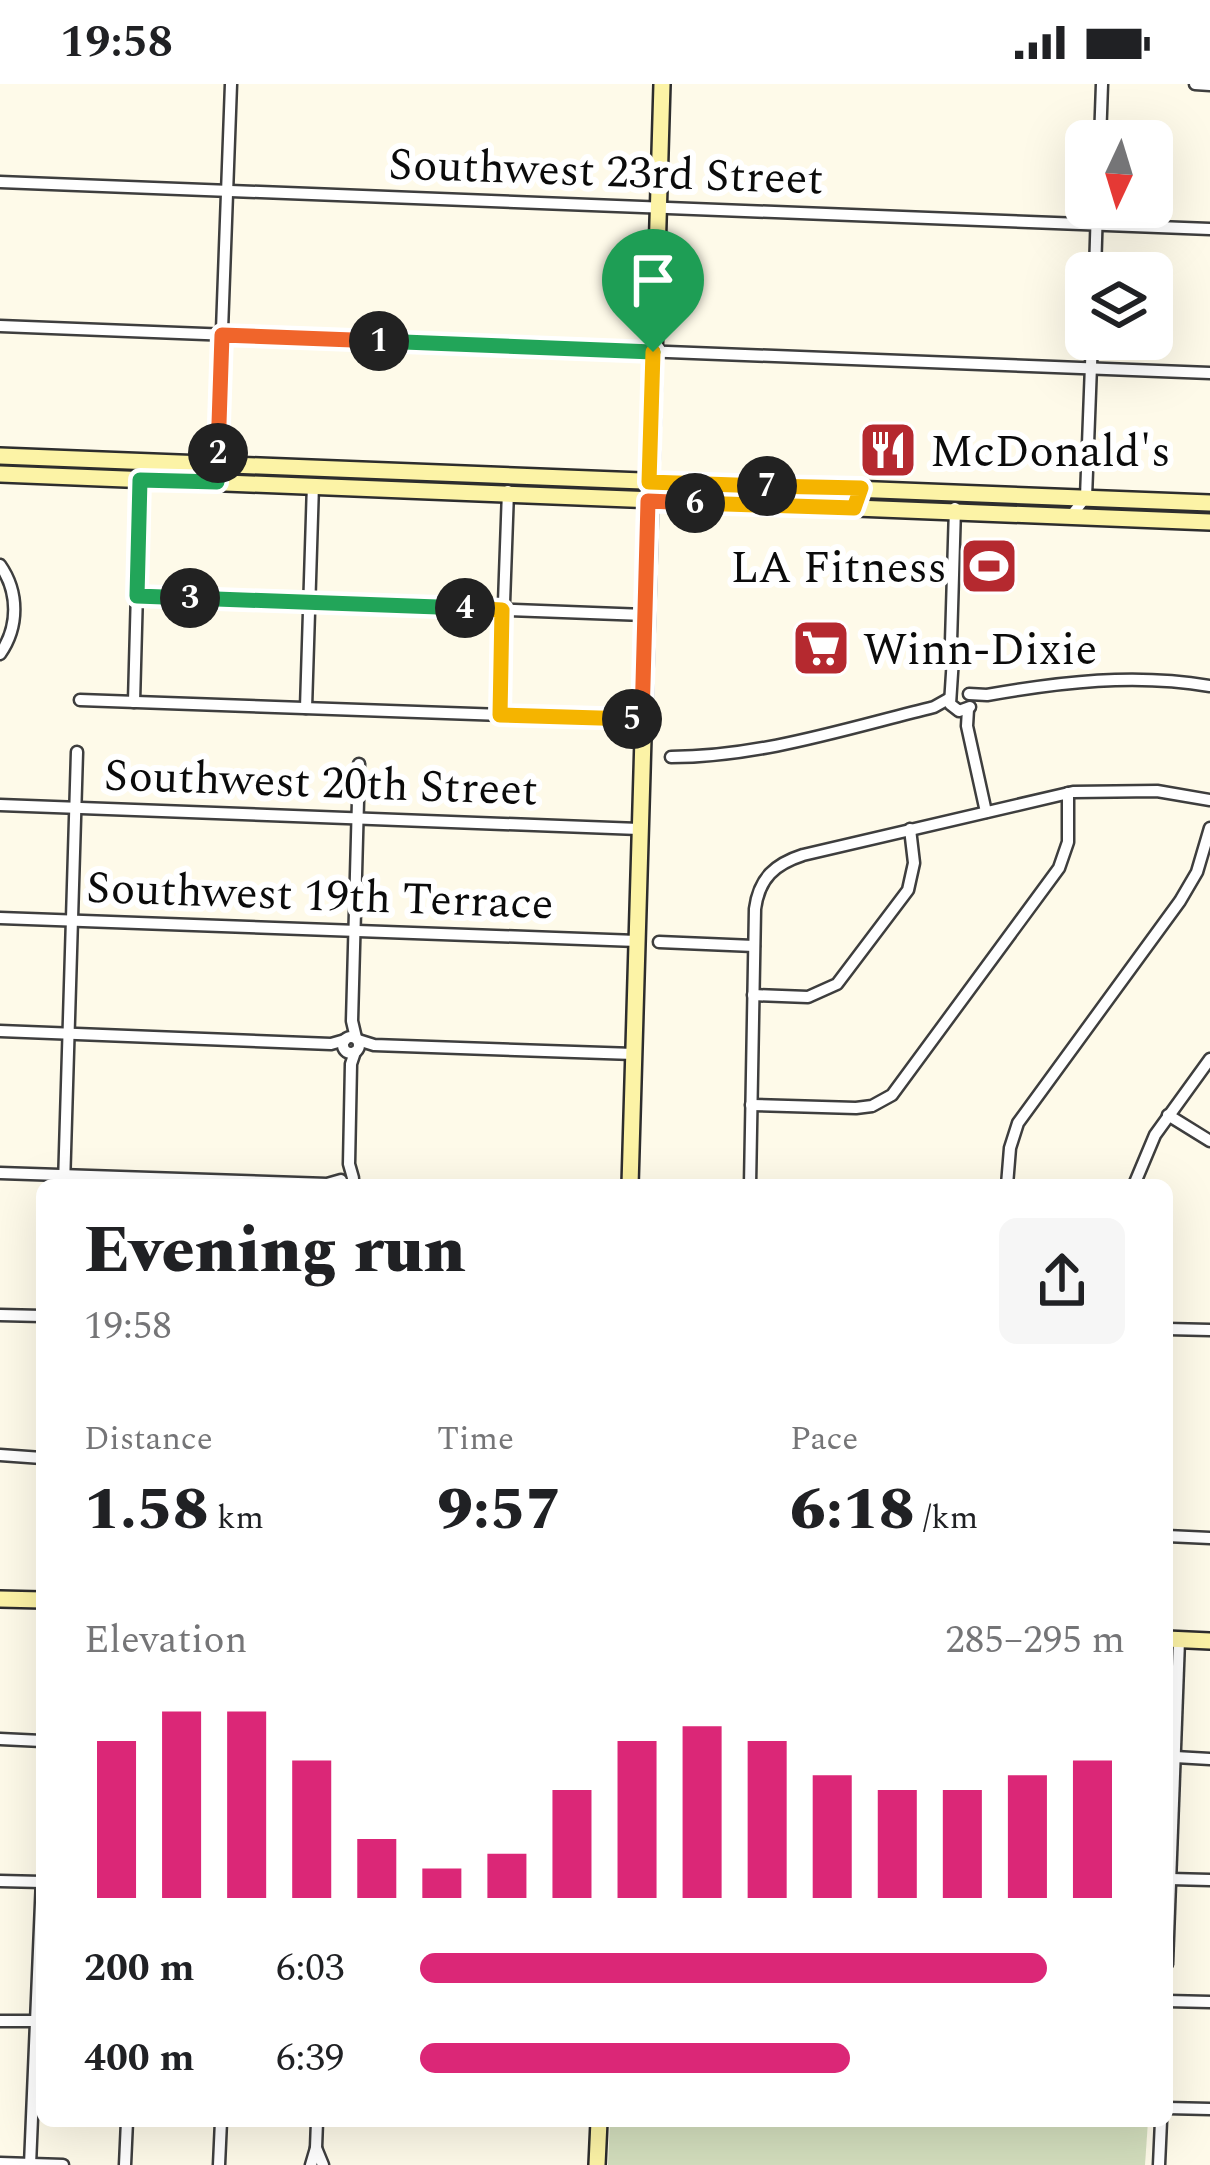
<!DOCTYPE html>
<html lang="en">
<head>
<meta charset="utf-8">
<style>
  body { margin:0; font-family:Spectral,serif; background:#f6f6f6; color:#202124; height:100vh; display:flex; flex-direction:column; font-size:45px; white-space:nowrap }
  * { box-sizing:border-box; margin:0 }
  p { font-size:39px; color:#757577 }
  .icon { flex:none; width:66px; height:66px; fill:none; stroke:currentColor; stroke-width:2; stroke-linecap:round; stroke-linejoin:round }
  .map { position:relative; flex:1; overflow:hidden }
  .drawer { position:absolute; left:36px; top:1095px; width:1137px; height:948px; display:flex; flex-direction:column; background:#fff; border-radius:18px; box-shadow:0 12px 48px #0002 }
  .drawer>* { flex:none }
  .needle { width:78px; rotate:184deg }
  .buttons { position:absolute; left:1065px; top:36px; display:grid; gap:24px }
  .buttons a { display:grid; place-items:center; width:108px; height:108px; border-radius:18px; background:#fff; box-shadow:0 12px 48px #0002; font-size:60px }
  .pin { position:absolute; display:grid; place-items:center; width:102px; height:102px; color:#fff; margin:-123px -51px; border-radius:50% 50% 50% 0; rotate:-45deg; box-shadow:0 0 12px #0007 }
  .pin .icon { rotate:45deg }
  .km { position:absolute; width:60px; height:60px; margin:-30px; border-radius:50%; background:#222; color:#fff; font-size:33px; line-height:60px; text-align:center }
  .round { display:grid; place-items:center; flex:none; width:126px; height:126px; border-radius:18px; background:#f6f6f6 }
  .overview { display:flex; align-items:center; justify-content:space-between; height:204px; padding:0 48px }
  h1 { font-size:66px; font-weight:800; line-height:90px }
  .figures { display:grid; grid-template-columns:repeat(3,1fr); gap:18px; height:204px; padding:12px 48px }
  .figures div { display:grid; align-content:center }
  .figures b { font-size:60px; font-weight:800 }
  .figures small { font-size:33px; font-weight:400 }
  .figures p { font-size:33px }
  .chart { height:336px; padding:24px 48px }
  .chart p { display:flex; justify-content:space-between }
  .chart svg { width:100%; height:216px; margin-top:12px; stroke:#db2777; stroke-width:6 }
  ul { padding:0 48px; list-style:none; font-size:39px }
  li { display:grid; grid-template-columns:192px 144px 1fr; align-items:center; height:90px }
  li i { height:30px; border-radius:15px; background:#db2777 }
  .status { display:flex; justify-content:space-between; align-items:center; height:84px; padding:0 60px; background:#fff; direction:ltr }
  .status svg { height:33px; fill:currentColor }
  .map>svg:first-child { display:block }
  .cemetery { fill:#d3debd }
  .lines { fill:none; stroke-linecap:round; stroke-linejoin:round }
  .street-casing { stroke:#3e3e3e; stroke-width:15 }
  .secondary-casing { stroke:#2d2d2d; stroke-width:20 }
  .street { stroke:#fff; stroke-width:10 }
  .secondary { stroke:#fcf3a6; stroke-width:15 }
  .split-1-casing { stroke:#fff; stroke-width:24 }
  .split-2-casing { stroke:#fff; stroke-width:24 }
  .split-3-casing { stroke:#fff; stroke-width:24 }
  .split-4-casing { stroke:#fff; stroke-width:24 }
  .split-5-casing { stroke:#fff; stroke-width:24 }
  .split-6-casing { stroke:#fff; stroke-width:24 }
  .split-7-casing { stroke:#fff; stroke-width:24 }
  .split-8-casing { stroke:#fff; stroke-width:24 }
  .split-1 { stroke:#22a559; stroke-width:15 }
  .split-2 { stroke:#f0652b; stroke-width:15 }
  .split-3 { stroke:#22a559; stroke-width:15 }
  .split-4 { stroke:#22a559; stroke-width:15 }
  .split-5 { stroke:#f5b400; stroke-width:15 }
  .split-6 { stroke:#f0652b; stroke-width:15 }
  .split-7 { stroke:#f5b400; stroke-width:15 }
  .split-8 { stroke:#f5b400; stroke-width:15 }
  .labels { text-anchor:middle; stroke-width:12; stroke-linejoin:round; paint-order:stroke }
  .street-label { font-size:45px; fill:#0b0b0b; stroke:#fff }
  .poi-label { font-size:45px; fill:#0b0b0b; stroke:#fff; text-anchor:start }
</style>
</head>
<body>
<div class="status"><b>19:58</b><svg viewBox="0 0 49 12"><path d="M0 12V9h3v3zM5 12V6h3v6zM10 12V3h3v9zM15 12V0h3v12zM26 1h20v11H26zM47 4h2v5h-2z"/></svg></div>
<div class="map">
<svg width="1210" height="2081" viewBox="0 0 1210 2081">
  <rect width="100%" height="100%" fill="#fefae9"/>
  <path class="cemetery" d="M 610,2037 L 1148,2037 L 1145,2081 L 608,2081 Z"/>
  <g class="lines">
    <g class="street-casing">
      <g id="street">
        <path d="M 1195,0 L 1210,1"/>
        <path d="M 1100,57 L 1102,0"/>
        <path d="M 0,98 L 1210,145"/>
        <path d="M 1095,189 L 1097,123"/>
        <path d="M 0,242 L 1210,289"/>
        <path d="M 217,383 L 231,0"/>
        <path d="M 1071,432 L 1086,413 L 1092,255"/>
        <path d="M 0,481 C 19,508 19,543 0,570"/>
        <path d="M 137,512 L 645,531"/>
        <path d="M 951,558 L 955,424"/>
        <path d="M 953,574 L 950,620 L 959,627 L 970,623"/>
        <path d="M 969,610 L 987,611 C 1061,598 1134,589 1210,602"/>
        <path d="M 80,616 L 642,636"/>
        <path d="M 134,618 L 140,396"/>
        <path d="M 306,624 L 313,400"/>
        <path d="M 968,625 L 967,642 L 986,728"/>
        <path d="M 500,631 L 508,407"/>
        <path d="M 671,673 C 760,673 848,644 934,623 L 950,614"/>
        <path d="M 0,721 L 639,745"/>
        <path d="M 0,834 L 637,857"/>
        <path d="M 659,858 L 754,862"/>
        <path d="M 753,911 L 808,913 L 837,900 L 908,806 L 914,779 L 910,745"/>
        <path d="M 0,947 L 331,960 L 345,956"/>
        <circle cx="351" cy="961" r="8"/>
        <path d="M 356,954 L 352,937 L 359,680"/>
        <path d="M 358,956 L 374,961 L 634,970"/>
        <path d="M 751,1021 L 856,1024 L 872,1022 L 892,1011 L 1059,784 L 1068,758 L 1068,709"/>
        <path d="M 1168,1031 L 1210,1057"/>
        <path d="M 0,1089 L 327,1100 L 341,1096"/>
        <path d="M 353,1094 L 349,1080 L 351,980 L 355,968"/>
        <path d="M 64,1101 L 77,668"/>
        <path d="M 750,1101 L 755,825 C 759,794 775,780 803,771 L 1073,708 L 1157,707 L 1210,716"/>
        <path d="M 1007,1101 L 1010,1064 L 1018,1039 L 1180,817 L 1197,788 L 1210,744"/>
        <path d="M 1134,1101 L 1155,1051 L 1210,975"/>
        <path d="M 0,1231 L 42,1232"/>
        <path d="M 1167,1245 L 1210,1246"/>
        <path d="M 0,1371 L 42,1374"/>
        <path d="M 1167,1452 L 1210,1454"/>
        <path d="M 0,1655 L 42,1657"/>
        <path d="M 1175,1673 L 1210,1675"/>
        <path d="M 1170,1795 L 1210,1796"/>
        <path d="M 0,1797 L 42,1798"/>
        <path d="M 1167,1880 L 1179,1556"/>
        <path d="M 1167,1917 L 1210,1918"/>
        <path d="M 0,1937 L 39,1937"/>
        <path d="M 1167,2024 L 1210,2025"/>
        <path d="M 316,2064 L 323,2081"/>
        <path d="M 0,2079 L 63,2081"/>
        <path d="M 30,2081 L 42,1795"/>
        <path d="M 125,2081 L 127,2037"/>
        <path d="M 219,2081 L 221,2037"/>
        <path d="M 311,2081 L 316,2064 L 317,2037"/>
        <path d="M 1159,2081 L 1161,2037"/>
      </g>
    </g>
    <g class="secondary-casing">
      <g id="secondary">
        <path d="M 0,372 L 1210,419"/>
        <path d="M 0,390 L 1210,438"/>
        <path d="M 630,1101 L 662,0"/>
        <path d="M 0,1515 L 42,1516"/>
        <path d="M 1167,1555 L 1210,1557"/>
        <path d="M 597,2081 L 599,2037"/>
      </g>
    </g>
    <use href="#street" class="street"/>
    <use href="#secondary" class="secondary"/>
  </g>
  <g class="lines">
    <g class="split-1-casing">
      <path id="split-1" d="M 379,257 L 653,268"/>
    </g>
    <g class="split-2-casing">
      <path id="split-2" d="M 218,369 L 222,251 L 379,257"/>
    </g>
    <g class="split-3-casing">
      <path id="split-3" d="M 190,514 L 137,512 L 140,396 L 217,398 L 218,369"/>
    </g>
    <g class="split-4-casing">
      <path id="split-4" d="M 190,514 L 465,524"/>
    </g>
    <g class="split-5-casing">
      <path id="split-5" d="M 465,524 L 502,526 L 500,631 L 632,635"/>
    </g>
    <g class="split-6-casing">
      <path id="split-6" d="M 632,635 L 642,636 L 648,417 L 695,419"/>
    </g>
    <g class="split-7-casing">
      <path id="split-7" d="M 695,419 L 854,424 L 861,404 L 767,402"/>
    </g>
    <g class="split-8-casing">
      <path id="split-8" d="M 653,268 L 649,398 L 767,402"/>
    </g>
    <use href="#split-1" class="split-1"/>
    <use href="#split-2" class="split-2"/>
    <use href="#split-3" class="split-3"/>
    <use href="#split-4" class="split-4"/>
    <use href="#split-5" class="split-5"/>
    <use href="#split-6" class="split-6"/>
    <use href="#split-7" class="split-7"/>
    <use href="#split-8" class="split-8"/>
  </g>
  <defs>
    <g id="restaurant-square" transform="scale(3)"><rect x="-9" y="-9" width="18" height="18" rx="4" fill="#b5292f" stroke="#fff"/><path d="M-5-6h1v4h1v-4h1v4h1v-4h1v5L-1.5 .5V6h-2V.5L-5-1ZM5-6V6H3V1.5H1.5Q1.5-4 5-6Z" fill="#fff"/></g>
    <g id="stadium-square" transform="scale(3)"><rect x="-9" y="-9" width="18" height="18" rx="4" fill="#b5292f" stroke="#fff"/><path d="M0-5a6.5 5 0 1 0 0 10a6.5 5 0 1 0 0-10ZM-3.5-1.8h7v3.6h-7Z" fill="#fff"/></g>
    <g id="supermarket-square" transform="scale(3)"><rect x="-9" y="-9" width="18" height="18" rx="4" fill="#b5292f" stroke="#fff"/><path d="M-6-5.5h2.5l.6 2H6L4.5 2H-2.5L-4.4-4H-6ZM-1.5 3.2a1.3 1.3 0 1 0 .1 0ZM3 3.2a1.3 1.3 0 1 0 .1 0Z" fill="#fff"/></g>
  </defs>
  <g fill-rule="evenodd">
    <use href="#restaurant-square" x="888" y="366"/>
    <use href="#stadium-square" x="989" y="482"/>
    <use href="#supermarket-square" x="821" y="564"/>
  </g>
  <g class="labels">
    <g class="street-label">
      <text transform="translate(606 86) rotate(2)" y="16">Southwest 23rd Street</text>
      <text transform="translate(321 697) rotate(2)" y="16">Southwest 20th Street</text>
      <text transform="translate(320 810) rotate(2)" y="16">Southwest 19th Terrace</text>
    </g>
    <g class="poi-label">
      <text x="930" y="382">McDonald's</text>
      <text x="947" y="498" text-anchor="end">LA Fitness</text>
      <text x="863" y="580">Winn-Dixie</text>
    </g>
  </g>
</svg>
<div class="buttons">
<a><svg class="needle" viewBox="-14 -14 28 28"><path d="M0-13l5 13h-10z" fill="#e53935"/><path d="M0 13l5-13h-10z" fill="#757577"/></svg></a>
<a><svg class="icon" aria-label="layers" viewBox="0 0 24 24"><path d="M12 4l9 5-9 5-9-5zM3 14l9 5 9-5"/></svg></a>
</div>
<div class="pin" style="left:653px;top:268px;background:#1e9e55"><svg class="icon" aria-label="arrive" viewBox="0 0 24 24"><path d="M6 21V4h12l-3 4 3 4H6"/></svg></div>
<b class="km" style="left:379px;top:257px">1</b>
<b class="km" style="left:218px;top:369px">2</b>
<b class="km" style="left:190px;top:514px">3</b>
<b class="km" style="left:465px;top:524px">4</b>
<b class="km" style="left:632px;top:635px">5</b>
<b class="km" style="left:695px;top:419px">6</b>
<b class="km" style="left:767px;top:402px">7</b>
<section class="drawer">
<div class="overview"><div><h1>Evening run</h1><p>19:58</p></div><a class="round"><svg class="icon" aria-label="share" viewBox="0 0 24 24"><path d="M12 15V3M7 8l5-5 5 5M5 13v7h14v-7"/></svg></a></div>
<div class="figures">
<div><p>Distance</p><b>1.58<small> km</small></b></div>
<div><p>Time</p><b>9:57</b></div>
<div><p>Pace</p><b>6:18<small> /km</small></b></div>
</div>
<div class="chart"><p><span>Elevation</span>285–295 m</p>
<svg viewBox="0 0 160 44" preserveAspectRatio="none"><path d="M5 44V12M15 44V6M25 44V6M35 44V16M45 44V32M55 44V38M65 44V35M75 44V22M85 44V12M95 44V9M105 44V12M115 44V19M125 44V22M135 44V22M145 44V19M155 44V16"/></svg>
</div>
<ul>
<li><b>200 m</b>6:03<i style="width:89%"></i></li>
<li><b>400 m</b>6:39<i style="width:61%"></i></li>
</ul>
</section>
</div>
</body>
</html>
